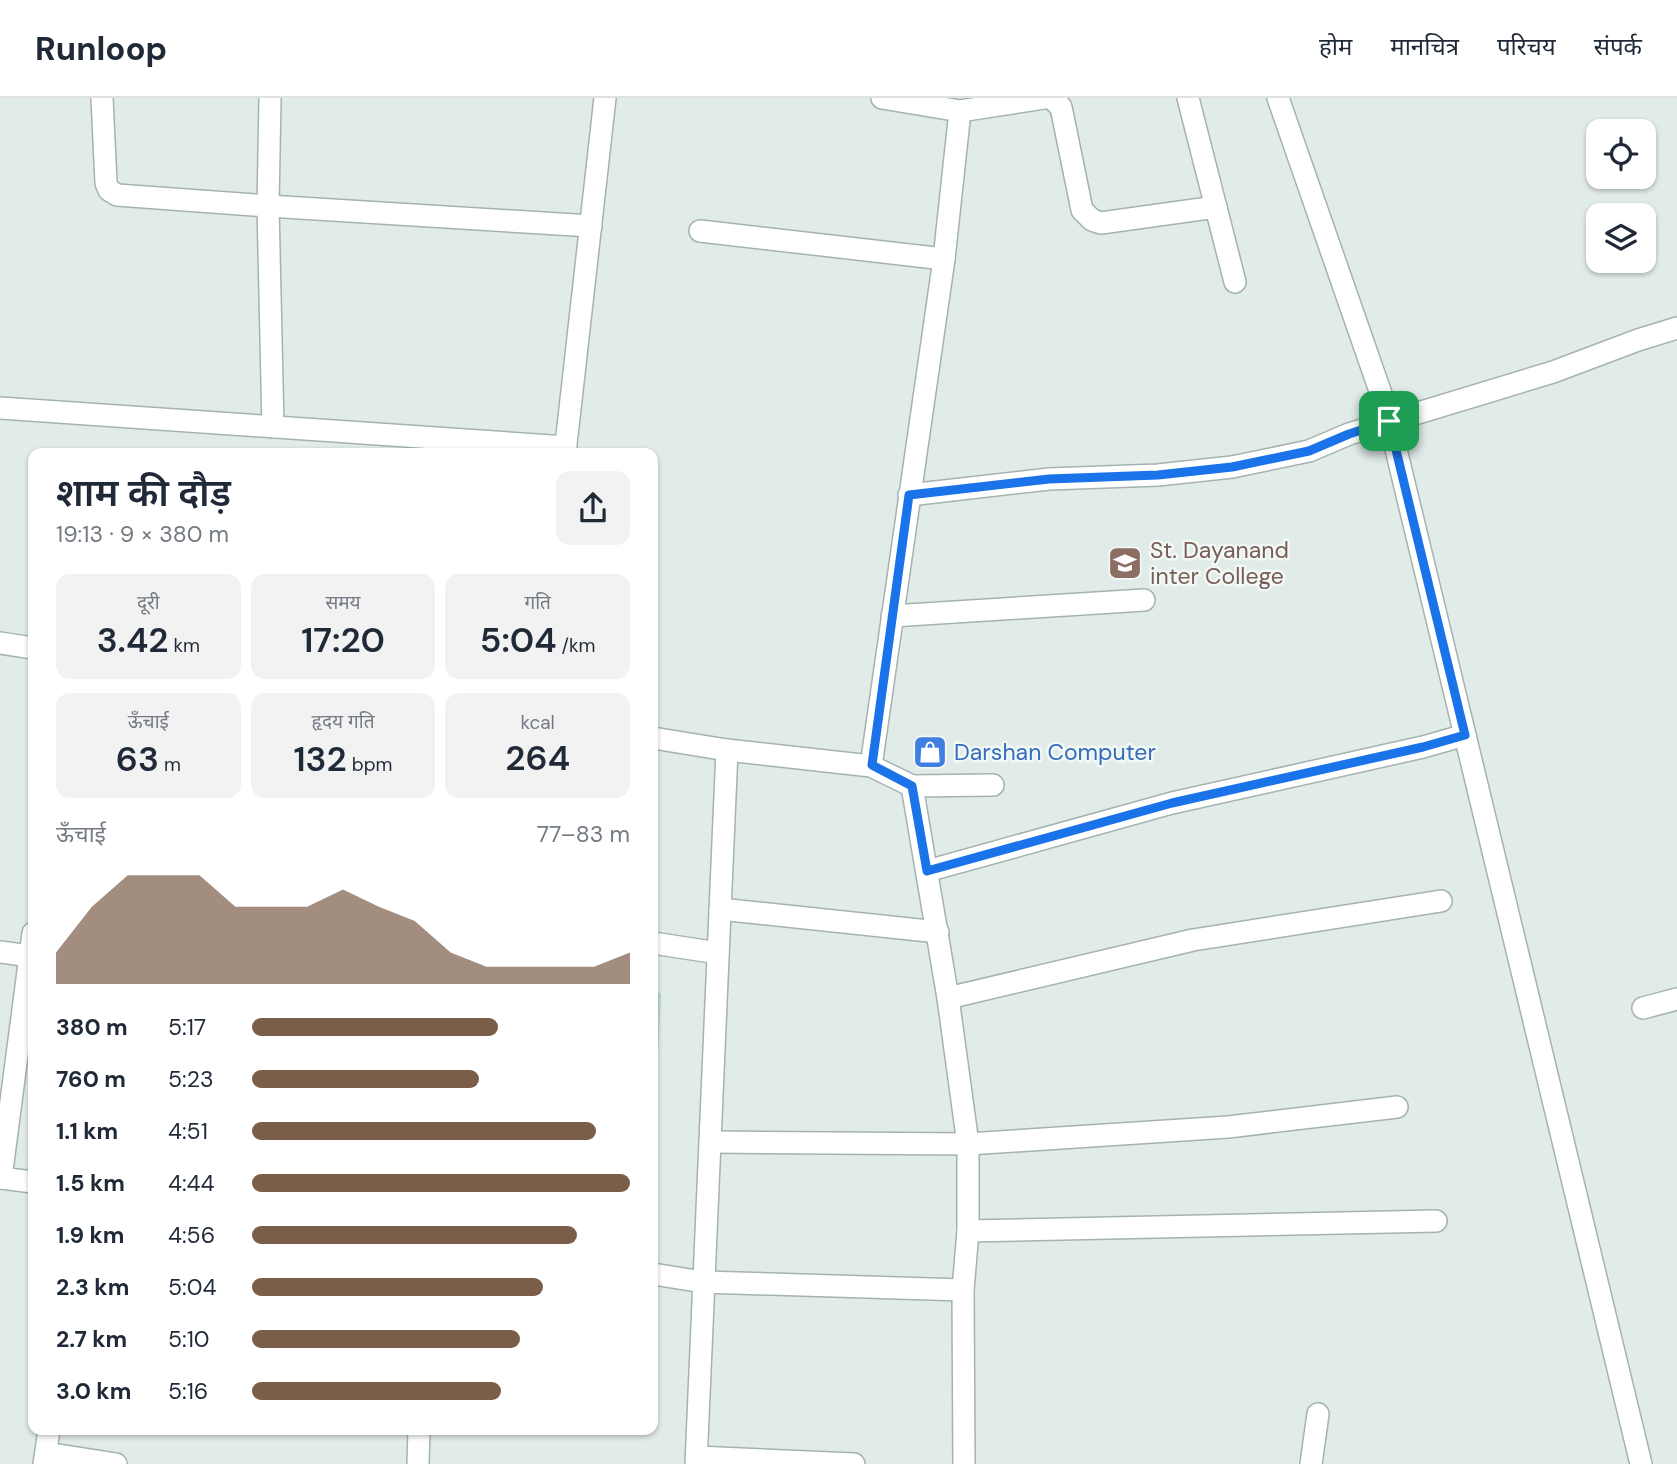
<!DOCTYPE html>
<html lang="hi">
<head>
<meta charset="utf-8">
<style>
  body { margin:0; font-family:"DM Sans","Noto Sans Devanagari",sans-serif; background:#f2f2f3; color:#1f2937; height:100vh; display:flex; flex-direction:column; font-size:26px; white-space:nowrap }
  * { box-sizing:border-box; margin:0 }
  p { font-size:23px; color:#747a83 }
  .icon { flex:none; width:38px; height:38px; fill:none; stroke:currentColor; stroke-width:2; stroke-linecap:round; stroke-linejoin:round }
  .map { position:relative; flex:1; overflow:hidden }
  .drawer { position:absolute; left:28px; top:350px; width:630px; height:987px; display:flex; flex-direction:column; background:#fff; border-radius:14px; box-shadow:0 2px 5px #0004 }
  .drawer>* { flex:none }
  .tools { position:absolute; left:1586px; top:21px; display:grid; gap:14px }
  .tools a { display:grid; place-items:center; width:70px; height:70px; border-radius:14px; background:#fff; box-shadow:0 2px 5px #0004; font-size:35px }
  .pin { position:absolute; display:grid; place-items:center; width:60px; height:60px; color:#fff; margin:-30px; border-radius:14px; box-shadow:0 4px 10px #0006 }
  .round { display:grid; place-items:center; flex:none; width:74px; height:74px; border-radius:14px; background:#f2f2f3 }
  .head { display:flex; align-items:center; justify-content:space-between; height:119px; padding:0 28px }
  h1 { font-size:38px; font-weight:600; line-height:52px }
  .stats { display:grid; grid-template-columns:repeat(3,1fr); gap:10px; height:119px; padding:7px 28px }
  .stats div { display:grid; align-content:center; border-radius:14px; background:#f2f2f3; text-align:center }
  .stats b { font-size:35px; font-weight:600 }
  .stats small { font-size:19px; font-weight:400 }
  .stats p { font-size:19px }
  .chart { height:196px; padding:14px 28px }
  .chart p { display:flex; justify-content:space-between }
  .chart svg { width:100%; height:126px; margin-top:7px; fill:#7b5e49; opacity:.7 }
  ul { padding:0 28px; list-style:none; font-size:23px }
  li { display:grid; grid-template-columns:112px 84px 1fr; align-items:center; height:52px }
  li i { height:18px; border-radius:9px; background:#7b5e49 }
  header { display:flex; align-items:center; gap:42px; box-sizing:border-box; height:98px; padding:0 35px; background:#fff; border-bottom:2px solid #e0e1e3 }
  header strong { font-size:33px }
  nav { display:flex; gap:38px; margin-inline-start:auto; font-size:24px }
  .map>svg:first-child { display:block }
  .green { fill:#bbdbca }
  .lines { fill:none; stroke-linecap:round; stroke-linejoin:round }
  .minor-casing { stroke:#a4b3b0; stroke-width:24 }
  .minor { stroke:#fff; stroke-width:21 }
  .route-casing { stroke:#fff; stroke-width:14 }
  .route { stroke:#1a73e8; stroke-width:9 }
  .labels { text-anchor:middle; stroke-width:5; stroke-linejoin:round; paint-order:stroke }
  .education-label { font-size:23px; fill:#785e54; stroke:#f1f8f6; text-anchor:start }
  .shop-label { font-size:23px; fill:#366cbe; stroke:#f1f8f6; text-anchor:start }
</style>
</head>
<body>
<header>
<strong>Runloop</strong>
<nav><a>होम</a><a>मानचित्र</a><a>परिचय</a><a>संपर्क</a></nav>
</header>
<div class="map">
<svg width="1677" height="1366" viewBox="0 0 1677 1366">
  <rect width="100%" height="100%" fill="#e1ebe8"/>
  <path class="green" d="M 653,894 L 661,895 L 653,1058 Z"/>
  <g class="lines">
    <g class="minor-casing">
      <g id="minor">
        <path d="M 102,0 L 106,85 L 109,92 L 117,97 L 268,108 L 591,128"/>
        <path d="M 270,0 L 268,108 L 273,329"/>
        <path d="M 882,0 L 960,13 L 1044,0"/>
        <path d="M 1049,0 L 1052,1 L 1061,9 L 1082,112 L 1092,122 L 1101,125 L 1216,109"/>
        <path d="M 1188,0 L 1235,184"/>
        <path d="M 1278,0 L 1386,310 L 1641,1366"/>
        <path d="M 700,133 L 944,161"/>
        <path d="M 0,310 L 566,349"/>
        <path d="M 565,355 L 605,0"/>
        <path d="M 909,397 L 1049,381 L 1158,377 L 1232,369 L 1309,353 L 1349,336 L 1553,274 L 1638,242 L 1677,230"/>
        <path d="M 892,518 L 1144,502"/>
        <path d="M 0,545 L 33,550"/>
        <path d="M 653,640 L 727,652 L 696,1366"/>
        <path d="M 727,652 L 871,668 L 912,688 L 993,687"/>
        <path d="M 871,668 L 944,161 L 960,13"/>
        <path d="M 912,688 L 948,900 L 968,1046 L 968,1133 L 963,1192 L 964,1366"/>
        <path d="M 927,773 L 1172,705 L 1423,649 L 1465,637"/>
        <path d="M 720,811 L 938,834"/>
        <path d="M 653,845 L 718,855"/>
        <path d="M 0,854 L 30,858"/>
        <path d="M 948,900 L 1193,842 L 1441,803"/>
        <path d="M 1643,910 L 1677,901"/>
        <path d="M 710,1044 L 968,1046 L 1228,1029 L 1397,1009"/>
        <path d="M 0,1080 L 33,1084"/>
        <path d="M 1,1080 L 33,835"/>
        <path d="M 968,1133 L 1436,1123"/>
        <path d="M 653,1176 L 703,1184 L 963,1192"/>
        <path d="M 46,1355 L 116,1366"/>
        <path d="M 697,1359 L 854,1366"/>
        <path d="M 44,1366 L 49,1332"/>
        <path d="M 418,1366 L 419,1332"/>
        <path d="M 1311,1366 L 1318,1316"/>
      </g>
    </g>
    <use href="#minor" class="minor"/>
  </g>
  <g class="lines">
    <g class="route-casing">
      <path id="route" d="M 1389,323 L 1465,637 L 1423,649 L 1172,705 L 927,773 L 912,688 L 872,667 L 909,397 L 1049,381 L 1158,377 L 1232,369 L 1309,353 L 1349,336 Z"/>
    </g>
    <use href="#route" class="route"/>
  </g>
  <defs>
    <g id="university-square" transform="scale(1.75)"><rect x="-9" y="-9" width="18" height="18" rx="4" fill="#8d6e63" stroke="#f1f8f6"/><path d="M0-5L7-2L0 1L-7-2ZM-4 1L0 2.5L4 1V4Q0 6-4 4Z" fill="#fff"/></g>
    <g id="shop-square" transform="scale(1.75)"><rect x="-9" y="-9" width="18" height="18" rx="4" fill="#3f7fe0" stroke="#f1f8f6"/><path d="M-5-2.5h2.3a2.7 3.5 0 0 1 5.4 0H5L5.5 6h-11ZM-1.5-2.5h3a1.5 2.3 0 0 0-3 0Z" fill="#fff"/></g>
  </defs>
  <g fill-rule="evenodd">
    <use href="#university-square" x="1125" y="465"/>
    <use href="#shop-square" x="930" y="654"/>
  </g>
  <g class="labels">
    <g class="education-label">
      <text x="1150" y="460">St. Dayanand<tspan x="1150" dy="26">inter College</tspan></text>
    </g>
    <g class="shop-label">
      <text x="954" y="662">Darshan Computer</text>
    </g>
  </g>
</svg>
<div class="tools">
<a><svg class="icon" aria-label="locate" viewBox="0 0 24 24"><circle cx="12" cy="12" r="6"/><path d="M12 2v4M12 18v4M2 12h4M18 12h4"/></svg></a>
<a><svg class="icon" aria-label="layers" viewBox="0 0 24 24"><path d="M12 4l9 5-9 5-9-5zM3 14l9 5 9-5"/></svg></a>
</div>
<div class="pin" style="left:1389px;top:323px;background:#1e9e55"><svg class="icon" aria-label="arrive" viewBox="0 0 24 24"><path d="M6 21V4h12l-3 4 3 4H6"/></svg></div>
<section class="drawer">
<div class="head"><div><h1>शाम की दौड़</h1><p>19:13 · 9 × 380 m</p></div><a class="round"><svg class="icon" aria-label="share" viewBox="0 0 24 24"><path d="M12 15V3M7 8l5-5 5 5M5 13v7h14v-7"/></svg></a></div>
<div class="stats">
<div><p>दूरी</p><b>3.42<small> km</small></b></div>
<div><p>समय</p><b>17:20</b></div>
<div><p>गति</p><b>5:04<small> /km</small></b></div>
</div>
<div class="stats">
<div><p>ऊँचाई</p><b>63<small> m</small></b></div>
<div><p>हृदय गति</p><b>132<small> bpm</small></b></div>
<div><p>kcal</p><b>264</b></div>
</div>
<div class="chart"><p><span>ऊँचाई</span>77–83 m</p>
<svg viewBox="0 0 160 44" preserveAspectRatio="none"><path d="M0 44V33L10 17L20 6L30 6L40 6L50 17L60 17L70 17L80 11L90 17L100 22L110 33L120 38L130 38L140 38L150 38L160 33V44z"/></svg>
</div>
<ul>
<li><b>380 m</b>5:17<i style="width:65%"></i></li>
<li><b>760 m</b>5:23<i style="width:60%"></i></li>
<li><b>1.1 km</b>4:51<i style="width:91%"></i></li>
<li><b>1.5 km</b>4:44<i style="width:100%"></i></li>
<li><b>1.9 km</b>4:56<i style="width:86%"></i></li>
<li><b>2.3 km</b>5:04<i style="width:77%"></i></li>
<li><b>2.7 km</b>5:10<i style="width:71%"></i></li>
<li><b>3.0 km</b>5:16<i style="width:66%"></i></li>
</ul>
</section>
</div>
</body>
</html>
